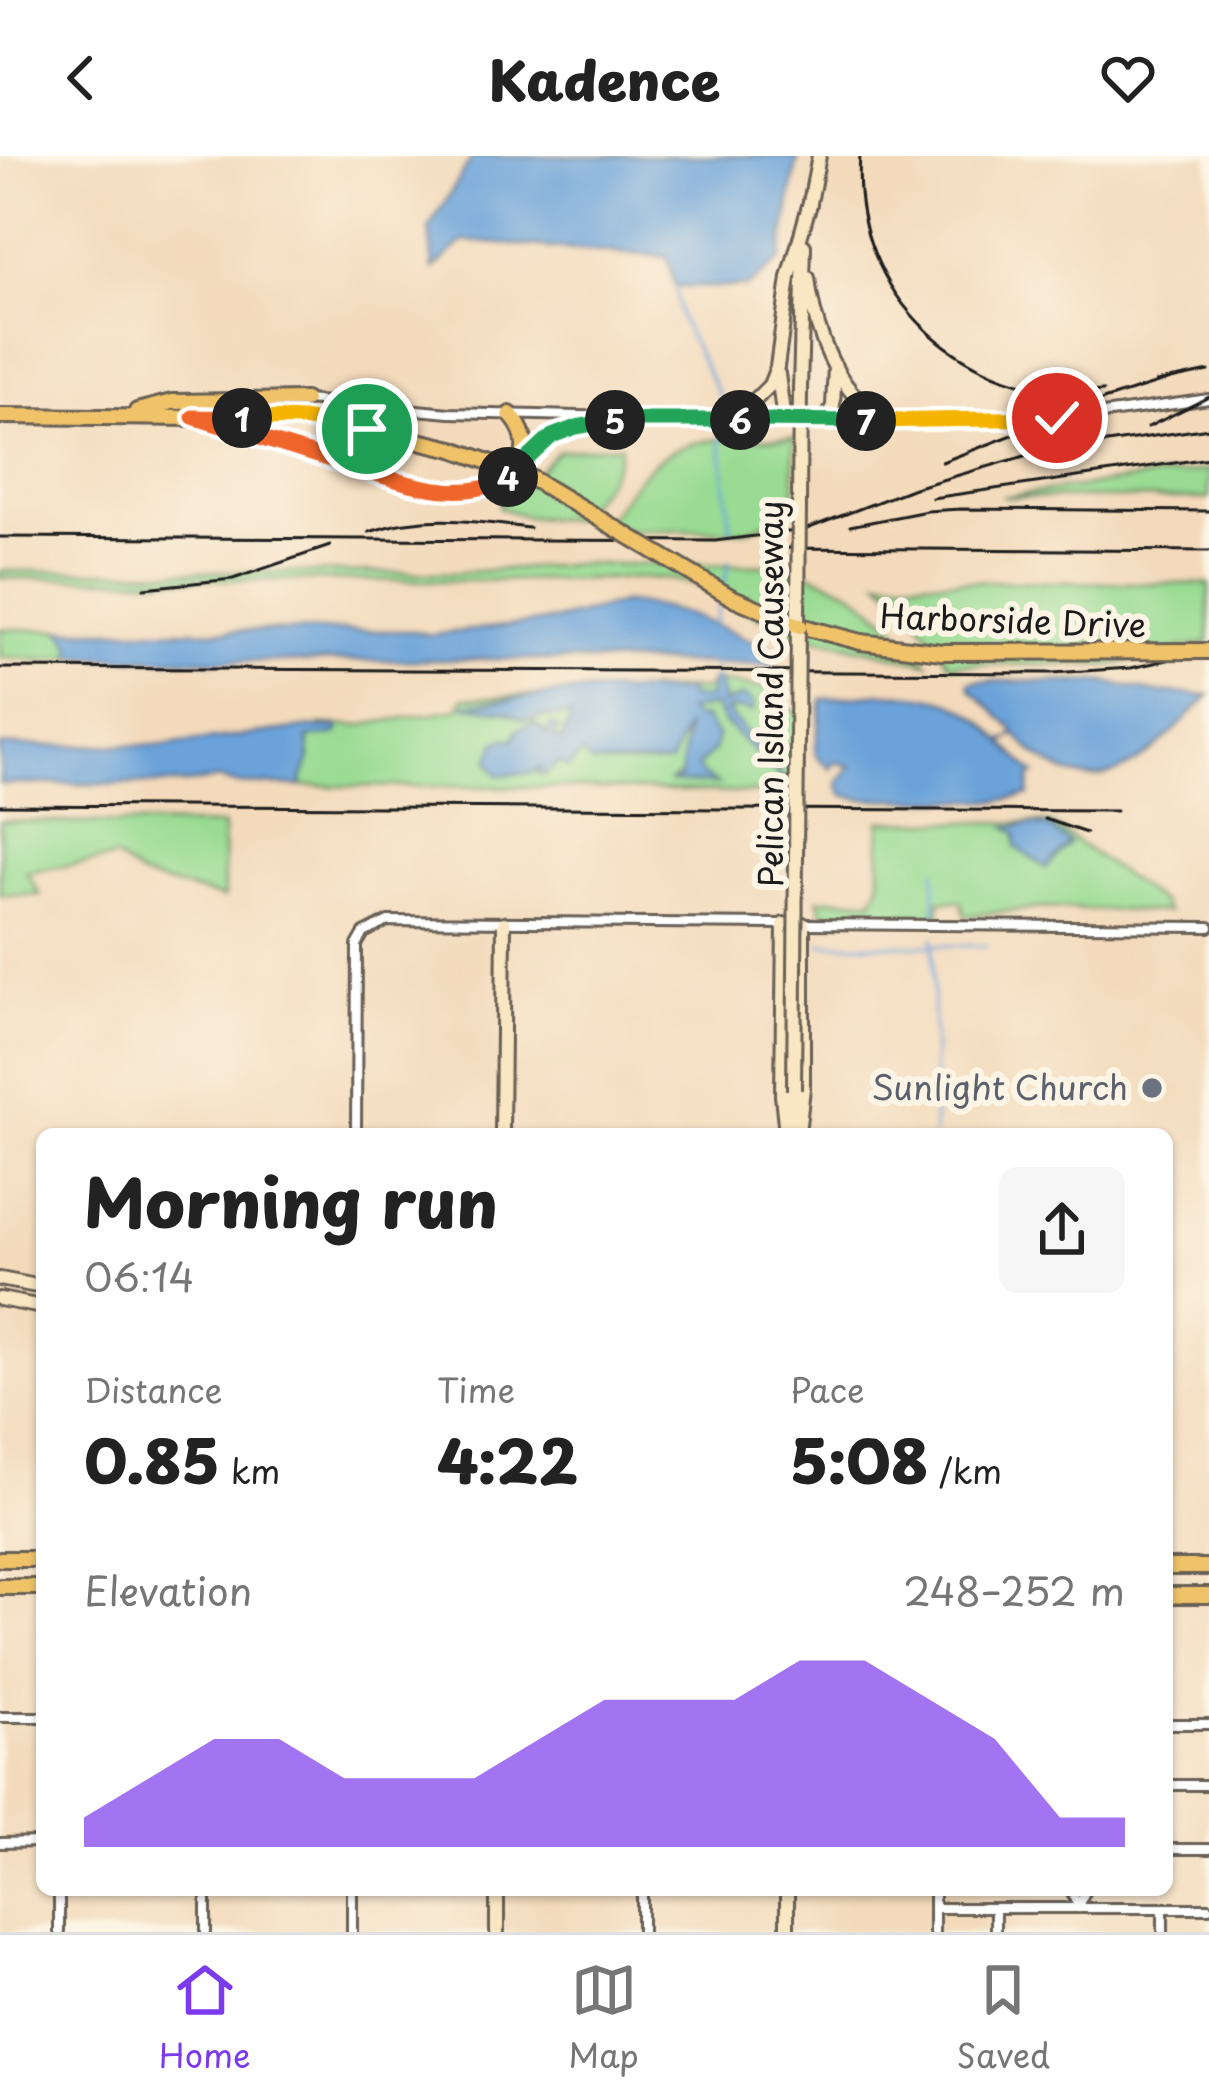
<!DOCTYPE html>
<html lang="en">
<head>
<meta charset="utf-8">
<style>
  body { margin:0; font-family:"Playpen Sans",sans-serif; background:#f6f6f6; color:#222; height:100vh; display:flex; flex-direction:column; font-size:45px; white-space:nowrap }
  * { box-sizing:border-box; margin:0 }
  p { font-size:39px; color:#767676 }
  .icon { flex:none; width:66px; height:66px; fill:none; stroke:currentColor; stroke-width:2; stroke-linecap:round; stroke-linejoin:round }
  .map { position:relative; flex:1; overflow:hidden }
  .side { position:absolute; left:36px; top:972px; width:1137px; height:768px; display:flex; flex-direction:column; background:#fff; border-radius:18px; box-shadow:0 3px 9px #0004 }
  .side>* { flex:none }
  .pin { position:absolute; display:grid; place-items:center; width:102px; height:102px; color:#fff; margin:-51px; border:6px solid #fff; border-radius:50%; box-shadow:0 3px 12px #0007 }
  .km { position:absolute; width:60px; height:60px; margin:-30px; border-radius:50%; background:#222; color:#fff; font-size:33px; line-height:60px; text-align:center }
  .round { display:grid; place-items:center; flex:none; width:126px; height:126px; border-radius:18px; background:#f6f6f6 }
  .headline { display:flex; align-items:center; justify-content:space-between; height:204px; padding:0 48px }
  h1 { font-size:66px; font-weight:800; line-height:90px }
  .stats { display:grid; grid-template-columns:repeat(3,1fr); gap:18px; height:204px; padding:12px 48px }
  .stats div { display:grid; align-content:center }
  .stats b { font-size:60px; font-weight:800 }
  .stats small { font-size:33px; font-weight:400 }
  .stats p { font-size:33px }
  .chart { height:336px; padding:24px 48px }
  .chart p { display:flex; justify-content:space-between }
  .chart svg { width:100%; height:216px; margin-top:12px; fill:#7c3aed; opacity:.7 }
  header { display:flex; justify-content:space-between; align-items:center; height:156px; padding:0 48px; background:#fff; font-size:54px; font-weight:800 }
  .menu { display:flex; justify-content:space-around; align-items:center; height:168px; border-top:3px solid #e0e0e0; background:#fff; font-size:33px; color:#767676 }
  .menu a { display:grid; justify-items:center; gap:6px }
  .menu .selected { color:#7c3aed }
  .map>svg:first-child { display:block }
  .green { fill:#99db93; stroke:#5a7c58; stroke-width:3 }
  .water { fill:#6aa2d9; stroke:#435f7a; stroke-width:3 }
  .lines { fill:none; stroke-linecap:round; stroke-linejoin:round }
  .stream { stroke:#6aa2d9; stroke-width:3 }
  .street-casing { stroke:#675e54; stroke-width:14 }
  .secondary-casing { stroke:#675e54; stroke-width:18 }
  .primary-casing { stroke:#675e54; stroke-width:20 }
  .street { stroke:#fff; stroke-width:8 }
  .secondary { stroke:#f9e7c3; stroke-width:12 }
  .primary { stroke:#f0c369; stroke-width:14 }
  .rail { stroke:#1c1c1c; stroke-width:3 }
  .secondary-bridge-casing { stroke:#675e54; stroke-width:18; stroke-linecap:butt }
  .primary-bridge-casing { stroke:#675e54; stroke-width:20; stroke-linecap:butt }
  .secondary-bridge { stroke:#f9e7c3; stroke-width:12 }
  .primary-bridge { stroke:#f0c369; stroke-width:14 }
  .split-1-casing { stroke:#fff; stroke-width:24 }
  .split-2-casing { stroke:#fff; stroke-width:24 }
  .split-3-casing { stroke:#fff; stroke-width:24 }
  .split-4-casing { stroke:#fff; stroke-width:24 }
  .split-5-casing { stroke:#fff; stroke-width:24 }
  .split-6-casing { stroke:#fff; stroke-width:24 }
  .split-7-casing { stroke:#fff; stroke-width:24 }
  .split-8-casing { stroke:#fff; stroke-width:24 }
  .split-9-casing { stroke:#fff; stroke-width:24 }
  .split-1 { stroke:#f5b400; stroke-width:15 }
  .split-2 { stroke:#f0652b; stroke-width:15 }
  .split-3 { stroke:#f0652b; stroke-width:15 }
  .split-4 { stroke:#f0652b; stroke-width:15 }
  .split-5 { stroke:#22a559; stroke-width:15 }
  .split-6 { stroke:#22a559; stroke-width:15 }
  .split-7 { stroke:#22a559; stroke-width:15 }
  .split-8 { stroke:#f5b400; stroke-width:15 }
  .split-9 { stroke:#f5b400; stroke-width:15 }
  .worship-dot { fill:#6b7280; stroke:#fcf5e5; stroke-width:4.5 }
  .labels { text-anchor:middle; stroke-width:12; stroke-linejoin:round; paint-order:stroke }
  .street-label { font-size:33px; fill:#1c1c1c; stroke:#fcf5e5 }
  .worship-label { font-size:33px; fill:#5b616d; stroke:#fcf5e5; text-anchor:end }
</style>
</head>
<body>
<header><svg class="icon" aria-label="back" viewBox="0 0 24 24"><path d="M15 5l-7 7 7 7"/></svg>Kadence<svg class="icon" aria-label="heart" viewBox="0 0 24 24"><path d="M12 20l-8-8c-3-5 5-10 8-4 3-6 11-1 8 4z"/></svg></header>
<div class="map">
<svg width="1209" height="1776" viewBox="0 0 1209 1776">
  <rect width="100%" height="100%" fill="#fcf5e5"/>
  <filter id="ink" filterUnits="userSpaceOnUse"><feTurbulence type="fractalNoise" baseFrequency=".00833" numOctaves="2"/><feDisplacementMap in="SourceGraphic" scale="24" xChannelSelector="R" yChannelSelector="G"/><feConvolveMatrix kernelMatrix="1 2 1 2 8 2 1 2 1" color-interpolation-filters="sRGB"/></filter>
  <filter id="wash" filterUnits="userSpaceOnUse"><feTurbulence type="fractalNoise" baseFrequency=".004" numOctaves="4" result="noise"/><feDisplacementMap in="SourceGraphic" scale="48" xChannelSelector="R" yChannelSelector="G"/><feGaussianBlur stdDeviation="2.7" result="paint"/><feColorMatrix in="noise" values="0 0 0 0 0 0 0 0 0 0 0 0 0 0 0 0 0 1.4 0 .05"/><feComposite in="paint" operator="in"/></filter>
  <g filter="url(#wash)">
    <rect width="100%" height="100%" fill="#f3dabb"/>
    <g class="green">
      <path d="M 794,282 L 795,353 L 749,374 L 601,374 C 663,276 686,283 794,282 Z"/>
      <path d="M 620,289 C 619,318 591,343 572,364 L 529,361 L 499,352 L 500,341 L 516,338 L 558,295 Z"/>
      <path d="M 1209,314 L 1209,343 L 1002,341 Z"/>
      <path d="M 580,408 L 790,409 L 852,435 L 886,462 L 928,507 L 789,476 L 695,428 L 662,422 L 452,425 L 0,422 L 0,415 L 452,417 Z"/>
      <path d="M 880,424 L 1209,428 L 1209,486 L 1112,509 L 950,508 L 906,446 Z"/>
      <path d="M 0,473 L 60,474 L 71,488 L 72,501 L 42,504 L 0,501 Z"/>
      <path d="M 722,526 L 773,534 L 783,551 L 802,557 L 800,644 L 774,638 L 543,631 L 302,630 L 304,590 L 320,569 L 358,570 L 458,553 L 463,542 L 704,533 Z"/>
      <path d="M 0,665 L 223,670 L 224,742 L 141,721 L 116,702 L 27,716 L 40,739 L 0,739 Z"/>
      <path d="M 880,665 L 1050,667 L 1161,746 L 1167,756 L 1039,752 L 965,760 L 961,745 L 939,745 L 940,759 L 823,757 L 818,743 L 873,744 L 880,728 Z"/>
    </g>
    <g class="water">
      <path d="M 473,0 L 798,0 L 780,104 L 748,131 L 675,131 L 667,101 L 464,85 L 433,113 L 429,72 Z"/>
      <path d="M 622,447 C 676,447 727,475 776,495 L 778,503 L 771,509 L 507,503 L 289,506 L 72,501 L 71,488 L 60,474 L 416,475 L 430,479 L 556,464 Z"/>
      <path d="M 711,525 L 719,525 L 724,548 L 743,540 L 753,546 L 753,556 L 735,552 L 727,555 L 783,620 L 784,635 L 796,638 L 796,645 L 780,641 L 780,623 L 775,615 L 725,568 L 714,550 L 687,555 L 699,564 L 703,561 L 717,580 L 715,593 L 698,610 L 701,618 L 717,628 L 668,626 L 680,621 L 687,570 L 670,607 L 592,608 L 582,598 L 568,612 L 559,606 L 545,618 L 538,618 L 541,611 L 532,617 L 498,619 L 489,605 L 496,587 L 505,582 L 514,584 L 517,574 L 533,566 L 548,577 L 551,568 L 560,573 L 555,577 L 556,583 L 562,584 L 571,560 L 522,563 L 505,555 L 462,549 L 572,536 L 689,535 L 689,542 L 709,541 Z"/>
      <path d="M 977,525 L 1105,526 L 1152,536 L 1209,539 C 1147,604 1094,664 1016,579 L 1012,581 L 1014,574 L 970,532 L 970,526 Z"/>
      <path d="M 883,537 C 934,539 967,543 1000,584 L 1008,584 L 1004,588 L 1035,618 L 1030,621 L 1029,639 L 997,645 L 861,643 L 842,639 L 838,627 L 851,610 L 835,606 L 831,613 L 815,598 L 822,543 Z"/>
      <path d="M 313,571 L 338,571 L 338,578 L 308,582 L 310,602 L 300,630 L 236,628 L 219,623 L 186,628 L 0,628 L 0,590 L 166,589 Z"/>
      <path d="M 1033,668 L 1049,671 L 1069,687 L 1046,712 L 1016,691 L 1016,677 L 1007,671 Z"/>
    </g>
    <g class="lines">
      <g class="stream">
        <path d="M 675,131 L 681,164 L 721,243"/>
        <path d="M 720,279 L 731,376"/>
        <path d="M 723,430 L 730,405"/>
        <path d="M 714,471 L 721,439"/>
        <path d="M 714,505 L 715,525"/>
        <path d="M 935,761 L 935,714"/>
        <path d="M 933,782 L 934,978"/>
        <path d="M 820,788 L 987,790"/>
      </g>
    </g>
  </g>
  <g filter="url(#ink)">
    <g class="lines">
      <g class="street-casing">
        <g id="street">
          <path d="M 306,244 L 450,257 L 825,266 L 1082,261 L 1209,243"/>
          <path d="M 525,306 L 552,281 L 611,265"/>
          <path d="M 803,768 L 1209,771"/>
          <path d="M 356,978 L 357,789 L 364,777 L 388,765 L 788,768"/>
          <path d="M 0,1561 L 42,1561"/>
          <path d="M 1167,1568 L 1209,1568"/>
          <path d="M 1167,1629 L 1209,1629"/>
          <path d="M 0,1687 L 42,1686"/>
          <path d="M 1167,1693 L 1209,1693"/>
          <path d="M 1071,1734 L 1079,1752"/>
          <path d="M 1079,1748 L 1086,1734"/>
          <path d="M 934,1752 L 1209,1752"/>
          <path d="M 59,1776 L 59,1734"/>
          <path d="M 206,1776 L 206,1734"/>
          <path d="M 352,1776 L 352,1734"/>
          <path d="M 642,1776 L 642,1734"/>
          <path d="M 934,1776 L 934,1734"/>
          <path d="M 995,1776 L 995,1752"/>
          <path d="M 1163,1776 L 1163,1752"/>
        </g>
      </g>
      <g class="secondary-casing">
        <g id="secondary">
          <path d="M 809,52 L 819,0"/>
          <path d="M 808,122 C 812,160 828,211 855,240 C 866,253 882,258 897,265"/>
          <path d="M 778,218 L 784,265"/>
          <path d="M 800,233 L 804,90"/>
          <path d="M 713,264 L 749,250 L 770,229 L 777,211 L 789,122 L 810,46"/>
          <path d="M 825,266 L 833,250 L 835,210"/>
          <path d="M 784,768 L 782,939 L 786,978"/>
          <path d="M 793,969 L 794,934"/>
          <path d="M 502,978 L 504,767"/>
          <path d="M 798,978 L 803,932 L 803,768"/>
          <path d="M 0,1123 L 42,1131"/>
          <path d="M 0,1143 L 42,1151"/>
          <path d="M 497,1776 L 497,1734"/>
          <path d="M 787,1776 L 787,1734"/>
        </g>
      </g>
      <g class="primary-casing">
        <g id="primary">
          <path d="M 137,255 L 172,246 L 305,244"/>
          <path d="M 0,260 L 301,263 L 367,273 L 453,293"/>
          <path d="M 209,266 C 244,279 281,289 317,300 C 361,313 503,370 523,300 C 527,283 521,270 510,258"/>
          <path d="M 800,470 L 861,486"/>
          <path d="M 0,1403 L 42,1403"/>
          <path d="M 1167,1411 L 1209,1411"/>
          <path d="M 0,1431 L 42,1431"/>
          <path d="M 1167,1439 L 1209,1439"/>
        </g>
      </g>
      <use href="#street" class="street"/>
      <use href="#secondary" class="secondary"/>
      <use href="#primary" class="primary"/>
      <g class="rail">
        <path d="M 860,0 C 849,139 967,247 1103,235"/>
        <path d="M 1156,226 L 1209,215"/>
        <path d="M 1148,271 L 1209,241"/>
        <path d="M 942,306 L 1106,243 L 1174,222"/>
        <path d="M 932,342 L 1209,302"/>
        <path d="M 850,370 L 927,355 L 961,353 L 1209,355"/>
        <path d="M 369,376 C 423,357 474,365 529,372"/>
        <path d="M 0,381 L 715,385 L 804,374 L 914,332 L 1032,298 L 1209,272"/>
        <path d="M 774,392 L 1209,395"/>
        <path d="M 144,432 L 233,423 L 330,390"/>
        <path d="M 0,512 L 1052,517 L 1131,512 L 1209,495"/>
        <path d="M 0,649 L 1116,655"/>
        <path d="M 1045,663 L 1086,677"/>
      </g>
      <g class="secondary-bridge-casing">
        <path id="secondary-bridge" d="M 794,934 L 800,233"/>
      </g>
      <g class="primary-bridge-casing">
        <g id="primary-bridge">
          <path d="M 453,293 L 526,319 L 731,441 L 800,470"/>
          <path d="M 861,486 L 942,496 L 1209,495"/>
        </g>
      </g>
      <use href="#secondary-bridge" class="secondary-bridge"/>
      <use href="#primary-bridge" class="primary-bridge"/>
    </g>
  </g>
  <g class="lines" filter="url(#ink)">
    <g class="split-1-casing">
      <path id="split-1" d="M 242,262 L 302,263 L 367,273"/>
    </g>
    <g class="split-2-casing">
      <path id="split-2" d="M 242,262 L 193,261 L 266,284"/>
    </g>
    <g class="split-3-casing">
      <path id="split-3" d="M 266,284 L 386,321"/>
    </g>
    <g class="split-4-casing">
      <path id="split-4" d="M 386,321 C 424,333 472,344 508,321"/>
    </g>
    <g class="split-5-casing">
      <path id="split-5" d="M 508,321 L 552,280 L 576,271 L 615,264"/>
    </g>
    <g class="split-6-casing">
      <path id="split-6" d="M 615,264 L 740,264"/>
    </g>
    <g class="split-7-casing">
      <path id="split-7" d="M 740,264 L 866,265"/>
    </g>
    <g class="split-8-casing">
      <path id="split-8" d="M 866,265 L 992,263"/>
    </g>
    <g class="split-9-casing">
      <path id="split-9" d="M 992,263 L 1057,262"/>
    </g>
    <use href="#split-1" class="split-1"/>
    <use href="#split-2" class="split-2"/>
    <use href="#split-3" class="split-3"/>
    <use href="#split-4" class="split-4"/>
    <use href="#split-5" class="split-5"/>
    <use href="#split-6" class="split-6"/>
    <use href="#split-7" class="split-7"/>
    <use href="#split-8" class="split-8"/>
    <use href="#split-9" class="split-9"/>
  </g>
  <circle class="worship-dot" cx="1152" cy="932" r="12"/>
  <g class="labels">
    <g class="street-label">
      <text transform="translate(1013 465) rotate(2)" y="12">Harborside Drive</text>
      <text transform="translate(771 538) rotate(-90)" y="12">Pelican Island Causeway</text>
    </g>
    <g class="worship-label">
      <text x="1128" y="944">Sunlight Church</text>
    </g>
  </g>
</svg>
<div class="pin" style="left:367px;top:273px;background:#1e9e55"><svg class="icon" aria-label="arrive" viewBox="0 0 24 24"><path d="M6 21V4h12l-3 4 3 4H6"/></svg></div>
<div class="pin" style="left:1057px;top:262px;background:#d93025"><svg class="icon" aria-label="check" viewBox="0 0 24 24"><path d="M5 12l5 5 9-10"/></svg></div>
<b class="km" style="left:242px;top:262px">1</b>
<b class="km" style="left:508px;top:321px">4</b>
<b class="km" style="left:615px;top:264px">5</b>
<b class="km" style="left:740px;top:264px">6</b>
<b class="km" style="left:866px;top:265px">7</b>
<section class="side">
<div class="headline"><div><h1>Morning run</h1><p>06:14</p></div><a class="round"><svg class="icon" aria-label="share" viewBox="0 0 24 24"><path d="M12 15V3M7 8l5-5 5 5M5 13v7h14v-7"/></svg></a></div>
<div class="stats">
<div><p>Distance</p><b>0.85<small> km</small></b></div>
<div><p>Time</p><b>4:22</b></div>
<div><p>Pace</p><b>5:08<small> /km</small></b></div>
</div>
<div class="chart"><p><span>Elevation</span>248–252 m</p>
<svg viewBox="0 0 160 44" preserveAspectRatio="none"><path d="M0 44V38L10 30L20 22L30 22L40 30L50 30L60 30L70 22L80 14L90 14L100 14L110 6L120 6L130 14L140 22L150 38L160 38V44z"/></svg>
</div>
</section>
</div>
<nav class="menu">
<a class="selected"><svg class="icon" aria-label="home" viewBox="0 0 24 24"><path d="M3 11l9-7 9 7M6 9v11h12V9"/></svg>Home</a>
<a><svg class="icon" aria-label="map" viewBox="0 0 24 24"><path d="M3 6l6-2 6 2 6-2v14l-6 2-6-2-6 2zM9 4v14M15 6v14"/></svg>Map</a>
<a><svg class="icon" aria-label="saved" viewBox="0 0 24 24"><path d="M7 4h10v16l-5-4-5 4z"/></svg>Saved</a>
</nav>
</body>
</html>
